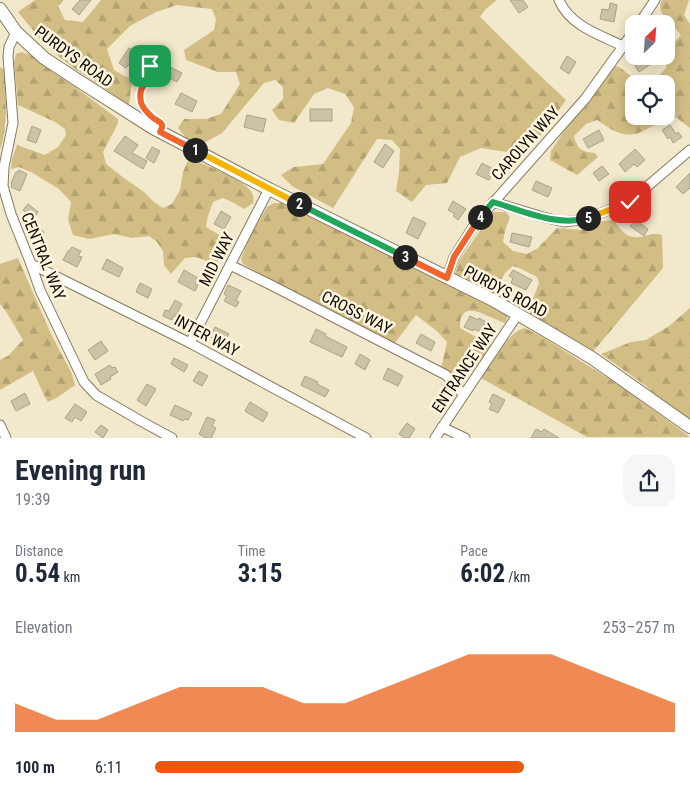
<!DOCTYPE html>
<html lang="en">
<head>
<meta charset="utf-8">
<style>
  body { margin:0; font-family:"Roboto Condensed",sans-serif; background:#f6f6f7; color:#1f2937; height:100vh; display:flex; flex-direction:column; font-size:19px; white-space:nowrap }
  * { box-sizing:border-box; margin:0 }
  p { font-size:16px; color:#747a83 }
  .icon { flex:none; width:28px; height:28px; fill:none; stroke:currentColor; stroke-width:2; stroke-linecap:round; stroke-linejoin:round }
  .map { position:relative; height:438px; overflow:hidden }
  .side { display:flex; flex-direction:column; background:#fff; flex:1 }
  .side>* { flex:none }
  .needle { width:32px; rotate:25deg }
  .fabs { position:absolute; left:625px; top:15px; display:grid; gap:10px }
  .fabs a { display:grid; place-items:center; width:50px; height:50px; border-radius:10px; background:#fff; box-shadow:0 2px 12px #0003; font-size:25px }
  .pin { position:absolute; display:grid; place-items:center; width:42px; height:42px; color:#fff; margin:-21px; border-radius:10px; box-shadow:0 2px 8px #0006 }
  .km { position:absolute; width:25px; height:25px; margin:-12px; border-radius:50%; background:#222; color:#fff; font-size:14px; line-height:25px; text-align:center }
  .round { display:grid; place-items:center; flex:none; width:52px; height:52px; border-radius:15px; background:#f6f6f7 }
  .summary { display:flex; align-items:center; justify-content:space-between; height:85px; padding:0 15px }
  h1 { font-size:28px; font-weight:700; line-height:38px }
  .figures { display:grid; grid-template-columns:repeat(3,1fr); gap:8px; height:85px; padding:5px 15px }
  .figures div { display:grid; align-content:center }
  .figures b { font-size:25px; font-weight:700 }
  .figures small { font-size:14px; font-weight:400 }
  .figures p { font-size:14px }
  .chart { height:140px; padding:10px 15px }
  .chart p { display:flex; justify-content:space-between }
  .chart svg { width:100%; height:90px; margin-top:5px; fill:#ea580c; opacity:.7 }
  ul { padding:0 15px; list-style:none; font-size:16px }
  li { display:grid; grid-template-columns:80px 60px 1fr; align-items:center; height:38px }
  li i { height:12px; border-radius:6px; background:#ea580c }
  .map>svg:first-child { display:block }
  .forest { fill:url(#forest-firs); fill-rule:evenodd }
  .building { fill:#ccc2a6; stroke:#aba286 }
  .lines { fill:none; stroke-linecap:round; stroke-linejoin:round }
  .lane-casing { stroke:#847a60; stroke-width:6 }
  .street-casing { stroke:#847a60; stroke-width:11 }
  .secondary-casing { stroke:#847a60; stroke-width:14 }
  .lane { stroke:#fff; stroke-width:4.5 }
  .street { stroke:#fff; stroke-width:9 }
  .secondary { stroke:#fff; stroke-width:12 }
  .split-1-casing { stroke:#fff; stroke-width:10 }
  .split-2-casing { stroke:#fff; stroke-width:10 }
  .split-3-casing { stroke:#fff; stroke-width:10 }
  .split-4-casing { stroke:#fff; stroke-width:10 }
  .split-5-casing { stroke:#fff; stroke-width:10 }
  .split-6-casing { stroke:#fff; stroke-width:10 }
  .split-1 { stroke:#f0652b; stroke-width:6 }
  .split-2 { stroke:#f5b400; stroke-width:6 }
  .split-3 { stroke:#22a559; stroke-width:6 }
  .split-4 { stroke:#f0652b; stroke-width:6 }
  .split-5 { stroke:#22a559; stroke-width:6 }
  .split-6 { stroke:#f5b400; stroke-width:6 }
  .labels { text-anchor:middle; stroke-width:5; stroke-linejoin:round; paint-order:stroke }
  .street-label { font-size:16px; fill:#0f0b03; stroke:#fdf5de }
</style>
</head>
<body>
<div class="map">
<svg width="690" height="438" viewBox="0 0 690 438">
  <defs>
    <pattern id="forest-firs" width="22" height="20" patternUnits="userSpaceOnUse" patternTransform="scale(1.25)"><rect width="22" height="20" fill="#d2be85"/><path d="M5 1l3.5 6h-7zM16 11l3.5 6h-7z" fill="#b3a271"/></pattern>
  </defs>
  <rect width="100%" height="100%" fill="#f2e8cb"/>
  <g class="forest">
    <path d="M 35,0 L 64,0 L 58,6 L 65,20 L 83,22 L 101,0 L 497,0 L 485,10 L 480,17 L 530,66 L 566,100 L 543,133 L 519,154 L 481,148 L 460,157 L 447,183 L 426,185 L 412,202 L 396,191 L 399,172 L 400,149 L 392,140 L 377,139 L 333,208 L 292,186 L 281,175 L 294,167 L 323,164 L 351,123 L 354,107 L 345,94 L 328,88 L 314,94 L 294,123 L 279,120 L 272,110 L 283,99 L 283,87 L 275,80 L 264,83 L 222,133 L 204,143 L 186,138 L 178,128 L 184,119 L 206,119 L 221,114 L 240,84 L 236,72 L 218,72 L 186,60 L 184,50 L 214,30 L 216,19 L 212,9 L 177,5 L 156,12 L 130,26 L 107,49 L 114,70 L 132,80 L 129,105 L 71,66 L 46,46 L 18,12 Z"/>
    <path d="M 662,0 L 689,0 L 684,15 L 690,24 L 690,128 L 677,118 L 666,117 C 661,122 655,125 649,128 C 627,141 616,133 597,120 L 586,124 L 574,136 C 577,149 582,152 595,153 L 598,157 L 577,175 L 550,160 L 551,151 L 562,134 L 614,65 L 621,68 L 636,81 L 657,78 L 667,67 L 662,56 L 666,56 L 666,50 L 675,42 L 681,35 L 661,12 L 660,6 ZM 634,84 L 666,84 L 666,116 L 634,116 Z"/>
    <path d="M 22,52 L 31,55 L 51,71 L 75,87 L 118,119 L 118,123 L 103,152 L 106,164 L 124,178 L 144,192 L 154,202 L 163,208 L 172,204 L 180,190 L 183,172 L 189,158 C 203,164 240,178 249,189 C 253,193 254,197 253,203 L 244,209 L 234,203 L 223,198 L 213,202 L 208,216 L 206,227 L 230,241 L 224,254 L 215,264 L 196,257 L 185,258 L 171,274 L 164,265 L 163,251 L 157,242 L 149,236 L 132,238 L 114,234 L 89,239 L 73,235 L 68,220 L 71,202 L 59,189 L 31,172 L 19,167 L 11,169 L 12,159 L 17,145 L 45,155 L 58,147 L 66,135 L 65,129 L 55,122 L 18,105 L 14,63 L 16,54 Z"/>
    <path d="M 0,67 L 5,70 C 5,97 9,124 0,150 Z"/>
    <path d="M 274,203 L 283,203 L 300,210 L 411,267 L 481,300 L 508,316 L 505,323 C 490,319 459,295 460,328 L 492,346 L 465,378 L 455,378 L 441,369 L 447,342 L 438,332 L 416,315 L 394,344 L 268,278 L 243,264 L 241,259 L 250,236 L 267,207 Z"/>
    <path d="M 493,212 L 506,212 L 510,217 L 505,231 L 503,242 L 513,251 L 527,254 L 538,248 L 557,228 L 582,230 L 603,221 L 614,220 C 619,229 627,239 639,237 C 650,236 649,232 662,235 L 663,268 L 592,353 L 529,317 L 534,296 L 539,283 L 537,277 L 519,268 L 513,266 L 506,272 L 500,281 L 507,290 L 509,301 L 455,275 L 459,261 Z"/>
    <path d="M 18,258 L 51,334 L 72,374 L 75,385 L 58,397 L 48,402 L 45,397 L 33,371 L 0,390 L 0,360 L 8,356 L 23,340 L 7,313 L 0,304 L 0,264 Z"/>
    <path d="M 690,308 L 690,419 L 666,404 L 646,386 L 601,354 L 631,342 L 646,340 L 669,326 Z"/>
    <path d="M 525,328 L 541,336 L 622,387 L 690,437 L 587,437 L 481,378 C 491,365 508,331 525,328 Z"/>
  </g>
  <g class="building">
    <path d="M 80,0 L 91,0 L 79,15 L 72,9 Z"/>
    <path d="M 510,0 L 523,0 L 528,7 L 519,13 Z"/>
    <path d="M 610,3 L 617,5 L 614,22 L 600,19 L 602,9 L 609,10 Z"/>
    <path d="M 666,26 L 674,37 L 673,38 L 674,40 L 666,46 Z"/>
    <path d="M 129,48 L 135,51 L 134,52 L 136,54 L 135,56 L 137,57 L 131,65 L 129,64 L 126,68 L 119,63 Z"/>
    <path d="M 567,56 L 576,62 L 569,74 L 560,68 Z"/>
    <path d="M 645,56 L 663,56 L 639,72 L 634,64 Z"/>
    <path d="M 170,67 L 182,73 L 177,82 L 165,76 Z"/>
    <path d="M 181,93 L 197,101 L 192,112 L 175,104 Z"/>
    <rect x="310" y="109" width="22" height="12"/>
    <path d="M 247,115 L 266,119 L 263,132 L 244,127 Z"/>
    <path d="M 670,125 L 676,134 L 678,132 L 682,137 L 673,143 L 670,137 L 668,139 L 662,130 Z"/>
    <path d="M 32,126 L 41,130 L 36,143 L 27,140 Z"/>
    <path d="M 599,130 L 604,140 L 588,148 L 583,139 Z"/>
    <path d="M 125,136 L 138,145 L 132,153 L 147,161 L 143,169 L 114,151 Z"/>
    <path d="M 385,144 L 394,151 L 383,168 L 374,162 Z"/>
    <path d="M 152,147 L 160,151 L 154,163 L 146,158 Z"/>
    <path d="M 635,149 L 645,160 L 637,167 L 634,164 L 625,172 L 619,164 Z"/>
    <path d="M 482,163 L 495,170 L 489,180 L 476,174 Z"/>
    <path d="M 602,166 L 609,174 L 599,181 L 593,173 Z"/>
    <path d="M 19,170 L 27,174 L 20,191 L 11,187 L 12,184 L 11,183 L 16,172 L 18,172 Z"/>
    <path d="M 690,173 L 690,188 L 683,194 L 676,187 Z"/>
    <path d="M 536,181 L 552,188 L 548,197 L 532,190 Z"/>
    <path d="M 453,201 L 466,209 L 458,220 L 453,216 L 455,214 L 448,210 Z"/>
    <path d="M 28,204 L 38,212 L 34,219 L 23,210 Z"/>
    <path d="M 221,211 L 231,217 L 224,229 L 214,224 Z"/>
    <path d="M 413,217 L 426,223 L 418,239 L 406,233 Z"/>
    <path d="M 635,220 L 648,229 L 644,236 L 630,226 Z"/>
    <path d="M 33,224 L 44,232 L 40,238 L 29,230 Z"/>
    <path d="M 512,233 L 532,237 L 529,247 L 510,242 Z"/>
    <path d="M 72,247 L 81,251 L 78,256 L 82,257 L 77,267 L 63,260 L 68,251 L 69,251 Z"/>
    <path d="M 107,259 L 123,268 L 119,277 L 102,269 Z"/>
    <path d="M 184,270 L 198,278 L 195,284 L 198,285 L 195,291 L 178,282 Z"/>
    <path d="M 513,270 L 532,280 L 526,290 L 511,283 L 513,278 L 509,276 Z"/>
    <path d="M 140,283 L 152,289 L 148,298 L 136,292 Z"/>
    <path d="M 228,285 L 241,291 L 236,300 L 239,302 L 236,307 L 224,301 L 227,296 L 224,294 Z"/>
    <path d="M 175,300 L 182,304 L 175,317 L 173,316 L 172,320 L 163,316 L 165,310 L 169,311 Z"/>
    <path d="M 470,316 L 478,320 L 479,318 L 486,322 L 480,332 L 474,329 L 473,331 L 464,327 Z"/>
    <path d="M 215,327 L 229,334 L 224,343 L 210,337 Z"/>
    <path d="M 316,329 L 326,334 L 325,336 L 347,347 L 342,357 L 310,342 Z"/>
    <path d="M 421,334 L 435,342 L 431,351 L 416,343 Z"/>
    <path d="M 101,341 L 108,351 L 95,360 L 88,350 Z"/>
    <path d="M 360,354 L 370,360 L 365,370 L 355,364 Z"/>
    <path d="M 174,358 L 188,365 L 184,372 L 171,364 Z"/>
    <path d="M 110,365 L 112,368 L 115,367 L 118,372 L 110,377 L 111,379 L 101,385 L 95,374 Z"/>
    <path d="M 388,368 L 403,376 L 398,386 L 383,379 Z"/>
    <path d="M 199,371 L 208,376 L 202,386 L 193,381 Z"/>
    <path d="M 305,376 L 318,382 L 317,384 L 329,390 L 325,397 L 301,385 Z"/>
    <path d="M 147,384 L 156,389 L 146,406 L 137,400 Z"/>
    <path d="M 25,393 L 30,404 L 16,411 L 11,401 Z"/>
    <path d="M 493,394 L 505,400 L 498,413 L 489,409 L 492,404 L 489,402 Z"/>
    <path d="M 250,402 L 268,413 L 263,422 L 245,411 Z"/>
    <path d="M 75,404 L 87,412 L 81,421 L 75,417 L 72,422 L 65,418 Z"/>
    <path d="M 175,405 L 192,413 L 188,420 L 185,419 L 183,421 L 170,415 Z"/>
    <path d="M 207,417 L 215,420 L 212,426 L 216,428 L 211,438 L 206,438 L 199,434 Z"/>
    <path d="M 407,423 L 415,429 L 409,438 L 404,438 L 399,434 Z"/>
    <path d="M 101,425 L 108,430 L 103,438 L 95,432 Z"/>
    <path d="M 536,429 L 542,432 L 544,429 L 559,438 L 531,438 Z"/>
  </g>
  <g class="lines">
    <g class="lane-casing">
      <path id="lane" d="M 144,49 L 152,54 C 152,58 150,62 150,66 C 150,70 151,70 151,74 C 150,78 146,81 144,84 C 139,90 139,100 143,107 C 148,116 158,119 162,127 L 161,131"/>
    </g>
    <g class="street-casing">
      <g id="street">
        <path d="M 559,0 C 570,26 600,35 623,46"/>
        <path d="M 639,24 L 655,0"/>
        <path d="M 16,32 L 9,47 L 8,56 L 13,123 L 4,167 L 3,186 L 11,214 L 31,264 L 40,290 L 84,382 L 96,395 L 139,420 L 172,438"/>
        <path d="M 493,202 L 543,217 L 564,222 L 586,219 L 629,202 L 690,150"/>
        <path d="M 31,264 L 190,343 L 366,438"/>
        <path d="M 230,265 L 269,284 L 446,375 L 464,395"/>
        <path d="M 447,278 L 454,257 L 477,221 L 585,99 L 634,31"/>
        <path d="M 190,343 L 269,189"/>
        <path d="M 0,425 L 6,438"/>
        <path d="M 442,427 L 465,438"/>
        <path d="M 435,438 L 518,314"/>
      </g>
    </g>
    <g class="secondary-casing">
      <path id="secondary" d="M 0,9 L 16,32 L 44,58 L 79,81 L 153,128 L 269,189 L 493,300 L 545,330 L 592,358 L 690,427"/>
    </g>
    <use href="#lane" class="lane"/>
    <use href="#street" class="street"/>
    <use href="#secondary" class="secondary"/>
  </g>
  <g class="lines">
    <g class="split-1-casing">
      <path id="split-1" d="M 150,66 C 150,67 151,72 151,73 C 150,84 137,84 141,102 C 142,108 148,113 152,117 C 155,120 160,121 162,125 C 163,127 161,129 160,132 L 195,150"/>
    </g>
    <g class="split-2-casing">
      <path id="split-2" d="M 195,150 L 299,204"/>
    </g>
    <g class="split-3-casing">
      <path id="split-3" d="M 299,204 L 405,257"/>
    </g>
    <g class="split-4-casing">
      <path id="split-4" d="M 405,257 L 447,278 L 454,257 L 480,217"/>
    </g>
    <g class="split-5-casing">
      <path id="split-5" d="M 480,217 L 493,202 C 523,211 557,227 588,218"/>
    </g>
    <g class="split-6-casing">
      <path id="split-6" d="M 588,218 L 630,202"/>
    </g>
    <use href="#split-1" class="split-1"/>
    <use href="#split-2" class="split-2"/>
    <use href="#split-3" class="split-3"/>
    <use href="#split-4" class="split-4"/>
    <use href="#split-5" class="split-5"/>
    <use href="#split-6" class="split-6"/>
  </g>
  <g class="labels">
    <g class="street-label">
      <text transform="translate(74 56) rotate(36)" y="6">PURDYS ROAD</text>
      <text transform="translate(525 143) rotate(-48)" y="6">CAROLYN WAY</text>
      <text transform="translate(44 256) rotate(68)" y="6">CENTRAL WAY</text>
      <text transform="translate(216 259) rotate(-63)" y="6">MID WAY</text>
      <text transform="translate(506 291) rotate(28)" y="6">PURDYS ROAD</text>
      <text transform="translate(357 312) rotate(27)" y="6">CROSS WAY</text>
      <text transform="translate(207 335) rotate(28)" y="6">INTER WAY</text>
      <text transform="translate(464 368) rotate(-56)" y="6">ENTRANCE WAY</text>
    </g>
  </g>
</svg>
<div class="fabs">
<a><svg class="needle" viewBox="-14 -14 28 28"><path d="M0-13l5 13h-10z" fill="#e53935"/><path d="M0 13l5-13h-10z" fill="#747a83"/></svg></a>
<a><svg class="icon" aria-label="locate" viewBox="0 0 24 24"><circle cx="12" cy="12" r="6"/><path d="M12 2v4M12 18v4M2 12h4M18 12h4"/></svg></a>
</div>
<div class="pin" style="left:150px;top:66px;background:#1e9e55"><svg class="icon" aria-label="arrive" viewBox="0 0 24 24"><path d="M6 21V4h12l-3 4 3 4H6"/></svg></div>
<div class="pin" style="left:630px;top:202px;background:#d93025"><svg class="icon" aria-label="check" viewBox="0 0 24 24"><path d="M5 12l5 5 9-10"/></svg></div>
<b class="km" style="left:195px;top:150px">1</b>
<b class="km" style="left:299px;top:204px">2</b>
<b class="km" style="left:405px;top:257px">3</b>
<b class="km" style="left:480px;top:217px">4</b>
<b class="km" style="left:588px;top:218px">5</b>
</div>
<section class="side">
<div class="summary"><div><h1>Evening run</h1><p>19:39</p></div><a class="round"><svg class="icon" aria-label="share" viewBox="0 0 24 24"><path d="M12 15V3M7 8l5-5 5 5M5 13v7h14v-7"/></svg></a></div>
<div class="figures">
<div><p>Distance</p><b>0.54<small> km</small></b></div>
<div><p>Time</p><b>3:15</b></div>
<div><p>Pace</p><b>6:02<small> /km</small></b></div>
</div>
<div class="chart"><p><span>Elevation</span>253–257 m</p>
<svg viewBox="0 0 160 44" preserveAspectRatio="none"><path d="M0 44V30L10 38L20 38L30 30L40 22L50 22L60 22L70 30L80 30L90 22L100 14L110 6L120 6L130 6L140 14L150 22L160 30V44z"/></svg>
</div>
<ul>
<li><b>100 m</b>6:11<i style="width:71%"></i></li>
</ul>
</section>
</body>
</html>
